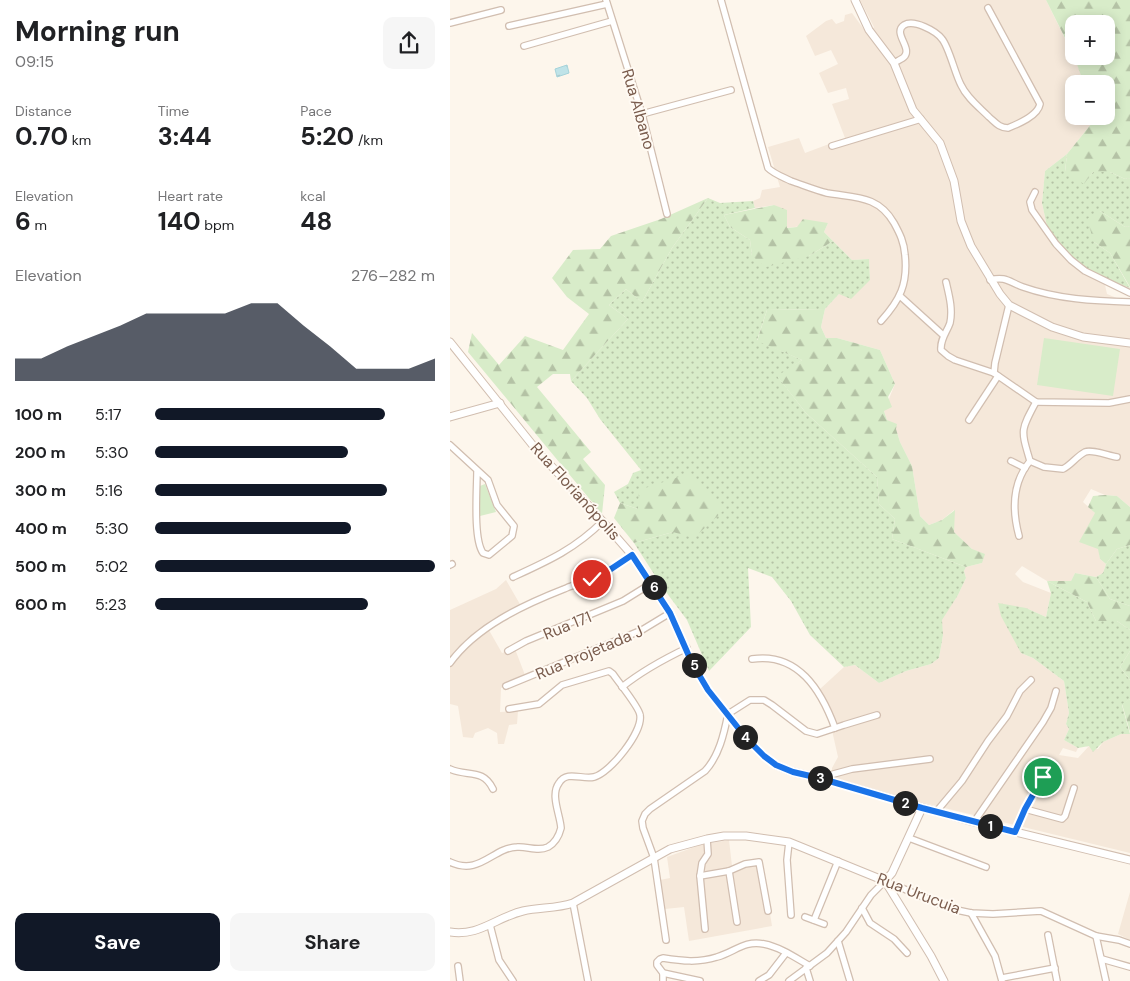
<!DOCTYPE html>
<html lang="en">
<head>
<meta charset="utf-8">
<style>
  body { margin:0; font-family:"DM Sans",sans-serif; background:#f6f6f6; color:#202124; height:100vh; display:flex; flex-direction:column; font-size:19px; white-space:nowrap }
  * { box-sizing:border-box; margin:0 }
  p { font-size:16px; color:#757577 }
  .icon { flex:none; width:28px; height:28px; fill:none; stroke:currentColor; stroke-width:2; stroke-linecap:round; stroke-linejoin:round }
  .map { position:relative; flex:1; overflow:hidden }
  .details { display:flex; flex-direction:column; background:#fff; width:450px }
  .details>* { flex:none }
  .fabs { position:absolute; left:615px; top:15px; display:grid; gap:10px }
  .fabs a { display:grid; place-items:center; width:50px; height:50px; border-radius:10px; background:#fff; box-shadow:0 2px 12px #0003; font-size:25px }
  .pin { position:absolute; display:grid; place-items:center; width:42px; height:42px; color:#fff; margin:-21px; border:2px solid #fff; border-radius:50%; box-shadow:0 1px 5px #0007 }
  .km { position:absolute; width:25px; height:25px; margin:-12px; border-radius:50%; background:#222; color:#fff; font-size:14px; line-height:25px; text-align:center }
  .round { display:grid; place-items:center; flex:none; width:52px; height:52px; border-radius:10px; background:#f6f6f6 }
  .overview { display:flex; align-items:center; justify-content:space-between; height:85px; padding:0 15px }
  h1 { font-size:28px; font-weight:700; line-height:38px }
  .figures { display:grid; grid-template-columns:repeat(3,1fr); gap:8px; height:85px; padding:5px 15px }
  .figures div { display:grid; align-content:center }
  .figures b { font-size:25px; font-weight:700 }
  .figures small { font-size:14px; font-weight:400 }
  .figures p { font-size:14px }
  .chart { height:140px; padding:10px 15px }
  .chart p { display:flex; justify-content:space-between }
  .chart svg { width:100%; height:90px; margin-top:5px; fill:#111827; opacity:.7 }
  .primary-button { display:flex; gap:10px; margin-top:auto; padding:10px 15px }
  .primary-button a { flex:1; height:58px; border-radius:10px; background:#111827; color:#fff; font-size:20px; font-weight:700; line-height:58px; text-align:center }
  .primary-button a+a { background:#f6f6f6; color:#202124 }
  ul { padding:0 15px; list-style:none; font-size:16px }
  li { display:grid; grid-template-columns:80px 60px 1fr; align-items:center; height:38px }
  li i { height:12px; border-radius:6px; background:#111827 }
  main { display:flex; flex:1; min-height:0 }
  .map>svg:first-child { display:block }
  .residential { fill:#f5e8da }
  .grass { fill:url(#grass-dots) }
  .forest { fill:url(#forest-firs) }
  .park { fill:#d8ecc9 }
  .water { fill:url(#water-ripples); stroke:#a5d3da }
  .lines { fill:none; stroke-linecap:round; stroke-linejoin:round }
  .minor-casing { stroke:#d1beb0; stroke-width:8 }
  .tertiary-casing { stroke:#d1beb0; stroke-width:9 }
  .minor { stroke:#fff; stroke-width:5.5 }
  .tertiary { stroke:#fff; stroke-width:7 }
  .route-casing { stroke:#fff; stroke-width:10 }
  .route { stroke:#1a73e8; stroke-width:6 }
  .labels { text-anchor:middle; stroke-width:4; stroke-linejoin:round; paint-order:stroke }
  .street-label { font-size:16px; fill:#7a5c4d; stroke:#fffaf3 }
</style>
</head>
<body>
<main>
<section class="details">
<div class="overview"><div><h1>Morning run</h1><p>09:15</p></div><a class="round"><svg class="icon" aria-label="share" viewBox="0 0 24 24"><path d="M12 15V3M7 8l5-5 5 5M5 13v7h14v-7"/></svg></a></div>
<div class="figures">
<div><p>Distance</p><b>0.70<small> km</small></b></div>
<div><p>Time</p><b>3:44</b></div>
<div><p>Pace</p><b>5:20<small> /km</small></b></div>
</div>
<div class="figures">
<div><p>Elevation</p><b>6<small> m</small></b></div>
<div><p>Heart rate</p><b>140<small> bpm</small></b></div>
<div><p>kcal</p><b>48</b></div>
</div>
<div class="chart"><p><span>Elevation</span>276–282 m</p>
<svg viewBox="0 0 160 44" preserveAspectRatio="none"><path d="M0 44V33L10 33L20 27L30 22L40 17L50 11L60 11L70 11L80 11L90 6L100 6L110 17L120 27L130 38L140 38L150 38L160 33V44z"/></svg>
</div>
<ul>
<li><b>100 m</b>5:17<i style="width:82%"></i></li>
<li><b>200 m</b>5:30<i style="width:69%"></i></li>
<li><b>300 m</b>5:16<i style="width:83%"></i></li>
<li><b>400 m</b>5:30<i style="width:70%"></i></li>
<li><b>500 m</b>5:02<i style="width:100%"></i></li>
<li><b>600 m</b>5:23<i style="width:76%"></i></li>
</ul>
<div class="primary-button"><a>Save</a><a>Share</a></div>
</section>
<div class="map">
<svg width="680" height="981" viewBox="0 0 680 981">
  <defs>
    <pattern id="grass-dots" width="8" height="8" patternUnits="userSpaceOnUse" patternTransform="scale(1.25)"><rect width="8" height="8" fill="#d8ecc9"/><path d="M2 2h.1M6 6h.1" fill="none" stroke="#b4c2a5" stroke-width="1.8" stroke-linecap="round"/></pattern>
    <pattern id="forest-firs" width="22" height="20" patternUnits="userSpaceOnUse" patternTransform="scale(1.25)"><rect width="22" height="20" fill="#d8ecc9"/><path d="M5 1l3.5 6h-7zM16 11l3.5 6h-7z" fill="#b4c2a5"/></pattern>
    <pattern id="water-ripples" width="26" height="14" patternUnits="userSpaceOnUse" patternTransform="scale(1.25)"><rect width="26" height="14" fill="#bfe3e8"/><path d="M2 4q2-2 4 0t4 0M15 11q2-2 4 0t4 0" fill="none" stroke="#a0bbbe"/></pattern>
  </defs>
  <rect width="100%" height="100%" fill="#fdf6ec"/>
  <g class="residential">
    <path d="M 410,0 L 596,0 L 626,61 L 634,84 L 624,84 L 624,116 L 645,116 L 646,118 L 617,154 L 595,171 L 592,203 L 601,245 L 634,270 L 653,276 L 657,294 L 669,299 L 680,300 L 680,507 L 667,496 L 655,495 L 641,489 L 633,502 L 645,513 L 650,559 L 656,564 L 653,573 L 646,577 L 625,573 L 621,581 L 597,581 L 572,566 L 565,574 L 573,582 L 601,593 L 596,617 L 576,608 L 571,653 L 583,658 L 614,681 L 619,713 L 616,724 L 619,729 L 614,740 L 628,748 L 626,752 L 613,748 L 609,755 L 628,758 L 639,746 L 648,749 L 653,742 L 671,734 L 680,734 L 680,853 L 445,796 L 382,779 L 382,768 L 388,757 L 381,726 L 380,709 L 370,689 L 394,667 L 405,665 L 429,683 L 456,671 L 481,664 L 489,658 L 493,635 L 491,620 L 508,595 L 516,578 L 514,571 L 516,567 L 532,563 L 522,549 L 504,532 L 504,510 L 492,520 L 479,525 L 470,516 L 462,466 L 450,442 L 446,429 L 437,420 L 434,411 L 445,384 L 430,350 L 387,338 L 376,338 L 371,327 L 375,309 L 389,294 L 420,280 L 419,259 L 402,260 L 374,232 L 378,223 L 336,228 L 324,205 L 305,208 L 303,201 L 310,198 L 312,190 L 330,187 L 318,147 L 349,138 L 355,153 L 395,138 L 382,104 L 399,99 L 396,88 L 378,93 L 369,73 L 388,64 L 381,50 L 365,56 L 356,36 L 376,21 L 382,19 L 386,24 L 394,21 L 395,15 L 402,13 L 418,35 L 424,27 Z"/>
    <path d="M 56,580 L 71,606 L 36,625 L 52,653 L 65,649 L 75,675 L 51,688 L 50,712 L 68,711 L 67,724 L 59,725 L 54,744 L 48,744 L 47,733 L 38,728 L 25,733 L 23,738 L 13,737 L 8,706 L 0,704 L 0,610 L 46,589 Z"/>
    <path d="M 279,840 L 282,866 L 296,861 L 311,859 L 322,926 L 239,941 L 234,907 L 215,909 L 210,880 L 220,878 L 217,857 L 250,845 Z"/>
    <path d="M 680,892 L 680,940 L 668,934 Z"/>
  </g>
  <g class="grass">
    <path d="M 617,154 L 615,171 L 634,183 L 643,172 L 660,172 L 675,179 L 680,178 L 680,226 L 675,227 L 650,211 L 644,242 L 660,253 L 680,288 L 634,270 L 601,245 L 592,203 L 595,171 Z"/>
    <path d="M 258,198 L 270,203 L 303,201 L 305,208 L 274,215 L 280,227 L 300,240 L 302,256 L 359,256 L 383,241 L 402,260 L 419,259 L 420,280 L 401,299 L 389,294 L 375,309 L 317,310 L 307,340 L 352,360 L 328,377 L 356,413 L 427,477 L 429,504 L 445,519 L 442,539 L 516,567 L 514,571 L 516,578 L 508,595 L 492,620 L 493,635 L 489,658 L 481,664 L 456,671 L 429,683 L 405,665 L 394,667 L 360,635 L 341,601 L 322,577 L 298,568 L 301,627 L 259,671 L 237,620 L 213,588 L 184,543 L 223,532 L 188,509 L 170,503 L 164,492 L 178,484 L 183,473 L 191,470 L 150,419 L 137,398 L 121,381 L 178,319 L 159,305 L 176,289 L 192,302 L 222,248 Z"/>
    <path d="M 680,545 L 680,606 L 660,599 L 646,577 L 653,573 L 656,564 L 667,549 Z"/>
    <path d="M 597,581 L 637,602 L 646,621 L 667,621 L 680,630 L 680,651 L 670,667 L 680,680 L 680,699 L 672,705 L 680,734 L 671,734 L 653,742 L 643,752 L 639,746 L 628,748 L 614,740 L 619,729 L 616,724 L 619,713 L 614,681 L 583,658 L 571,653 L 551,616 L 548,603 L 576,608 L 596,617 L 601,593 Z"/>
  </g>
  <g class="forest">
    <path d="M 596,0 L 680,0 L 680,178 L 675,179 L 660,172 L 643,172 L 634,184 L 615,172 L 617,154 L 646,118 L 645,116 L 656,116 L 656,84 L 634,84 L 624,56 L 656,56 L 656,24 L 624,24 L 624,56 Z"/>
    <path d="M 258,198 L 222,248 L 192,302 L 176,289 L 159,305 L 178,319 L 121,381 L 120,374 L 103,374 L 87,387 L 141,452 L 133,459 L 155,485 L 152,514 L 18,352 L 22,333 L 49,365 L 75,336 L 113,350 L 139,314 L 117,297 L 102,278 L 123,250 L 150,249 L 161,236 L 211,219 Z"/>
    <path d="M 324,205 L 337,210 L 337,228 L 347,227 L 353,219 L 378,223 L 374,232 L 383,241 L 359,256 L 316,267 L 302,256 L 300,240 L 280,227 L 274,215 Z"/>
    <path d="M 650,211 L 675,227 L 680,226 L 680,287 L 660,253 L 644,242 L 637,219 Z"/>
    <path d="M 375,309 L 371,327 L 376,338 L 387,338 L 430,350 L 445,384 L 438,397 L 442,407 L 434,411 L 437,420 L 447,424 L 446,429 L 450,442 L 462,466 L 470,516 L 479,525 L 492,520 L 505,510 L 504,532 L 522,549 L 535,554 L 532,563 L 516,567 L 442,539 L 445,519 L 429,504 L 427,477 L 356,413 L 327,376 L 352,360 L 307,341 L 317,310 Z"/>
    <path d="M 238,474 L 274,510 L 244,538 L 223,532 L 184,543 L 164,518 L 170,503 L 188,509 L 189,490 Z"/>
    <path d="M 655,495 L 667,496 L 680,507 L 680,545 L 667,549 L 656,564 L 650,559 L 648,549 L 629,542 L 645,513 L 638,507 L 643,496 Z"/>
    <path d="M 625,573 L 646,577 L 660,599 L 680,606 L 680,630 L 667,621 L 646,621 L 637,602 L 597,581 L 621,581 Z"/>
    <path d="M 680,651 L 680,680 L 670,667 Z"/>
    <path d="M 680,699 L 680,732 L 672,704 Z"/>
  </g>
  <g class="park">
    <path d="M 594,338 L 670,349 L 663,396 L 587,385 Z"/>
    <path d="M 35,484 L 46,512 L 30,516 L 30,486 Z"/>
  </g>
  <path class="water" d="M 117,65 L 119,73 L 107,77 L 105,69 Z"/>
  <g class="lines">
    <g class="minor-casing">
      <g id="minor">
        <path d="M 156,0 L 192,114 L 217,214"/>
        <path d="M 271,0 L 318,168 C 324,174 333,177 341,181 C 353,185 365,190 377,193 C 405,198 428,195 444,223 C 450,234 454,242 455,255 C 458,284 450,300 431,321"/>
        <path d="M 0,23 L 51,10"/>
        <path d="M 59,26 L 157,4"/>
        <path d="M 74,46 L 162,21"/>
        <path d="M 444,63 C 447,61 452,59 454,57 C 463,48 442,33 454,25 C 464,19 486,31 492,39 C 499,47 505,74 511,85 C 517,98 529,107 539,117 C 545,122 549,128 558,128 C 568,124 588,116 590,104 L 538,8"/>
        <path d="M 192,114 L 281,90"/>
        <path d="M 382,146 L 471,119"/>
        <path d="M 585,192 L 580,202 L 582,210 L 606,244 L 621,260 L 635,271 L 680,293"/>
        <path d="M 540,280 C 556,276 559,282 573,287 C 607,299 644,301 680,302"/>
        <path d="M 496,282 C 499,295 503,309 500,323 C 497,332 490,339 491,350 L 498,356 L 505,360 L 544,373 L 586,402 L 659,403 L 680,399"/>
        <path d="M 450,296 L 493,335"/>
        <path d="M 544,373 L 545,363 L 559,305"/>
        <path d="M 519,420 L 548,376"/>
        <path d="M 0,445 L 38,480 L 47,505 L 64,526 L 62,536 L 39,555 L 33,553 C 23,539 27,489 27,471"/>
        <path d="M 561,461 L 575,468"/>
        <path d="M 580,461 L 594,467 L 613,469 C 621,465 627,456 635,452 C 642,449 659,456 667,457"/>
        <path d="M 569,536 C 562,510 562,483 580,461 C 571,430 570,431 586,402"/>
        <path d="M 0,565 L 2,564"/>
        <path d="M 63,577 C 98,561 125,549 153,521"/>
        <path d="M 58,651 L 76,641 L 173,601 L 202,583"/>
        <path d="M 302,659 C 348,652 371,690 385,728"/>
        <path d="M 0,663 C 26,627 73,605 114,589 C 138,579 161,571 182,555"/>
        <path d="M 56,686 L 192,630 L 220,613"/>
        <path d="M 172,687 C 192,671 214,659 237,648"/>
        <path d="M 0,769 C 17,777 33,768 43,789"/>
        <path d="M 369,778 L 402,769 L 480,759"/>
        <path d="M 575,809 L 612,819 L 615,816 L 624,788"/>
        <path d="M 486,812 L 512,781 L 538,741 L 557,716 L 570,691 L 581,680"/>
        <path d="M 524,822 L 593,722 L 601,708 L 606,691"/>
        <path d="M 565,832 L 575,809 L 602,765"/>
        <path d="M 459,838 L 536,867"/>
        <path d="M 339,842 L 337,860 L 341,915"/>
        <path d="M 0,862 C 30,876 42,848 67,847 C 77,846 88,852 98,847 C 105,843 109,836 111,828 C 110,814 100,795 109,783 C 117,770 132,780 144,777 C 160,773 193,732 190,715 C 189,707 169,683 163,674 L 159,671 L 112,685 L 89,704 L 59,709"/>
        <path d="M 279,871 L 287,922"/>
        <path d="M 250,876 L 279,871 L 295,864 L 309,862 L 318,911"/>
        <path d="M 123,903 L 138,981"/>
        <path d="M 412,908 L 420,923 L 444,939 L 457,953"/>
        <path d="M 521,913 L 545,956 L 552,981"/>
        <path d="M 355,917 L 374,924"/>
        <path d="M 364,920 L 388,861"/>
        <path d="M 40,925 L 49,960 L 63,981"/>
        <path d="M 255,929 L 250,876 L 252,863 L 258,854 L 257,839"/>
        <path d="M 598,935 L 607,981"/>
        <path d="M 646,936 L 656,981"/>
        <path d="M 216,940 L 204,858 L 193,828 L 192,821 L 195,814 L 200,809 L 255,771 C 269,756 274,734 278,714 L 300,700 L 314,700 L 322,705 L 356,731 L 367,734 L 394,725 L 427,715"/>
        <path d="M 388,941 L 400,981"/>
        <path d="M 652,959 L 680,967"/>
        <path d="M 8,966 L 10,981"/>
        <path d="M 356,968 L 360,981"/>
        <path d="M 213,973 L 213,981"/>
        <path d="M 552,978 L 605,968"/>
        <path d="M 250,981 L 213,973 L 207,965 L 207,962 L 210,959 L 213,958 C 232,961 248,963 267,957 C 285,952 294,940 314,944 C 330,947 346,958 360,966"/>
        <path d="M 309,981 L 319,975 L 336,953"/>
        <path d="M 339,981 L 377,953 L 396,932 L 421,895 L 435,881 L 502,909 L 521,913 L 543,914 L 591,911 L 646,936 L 669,940 L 680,944"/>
      </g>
    </g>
    <g class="tertiary-casing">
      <g id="tertiary">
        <path d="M 405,0 L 419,30 L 444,63 L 463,110 L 490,143 L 504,181 L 511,221 L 521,246 L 550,294 L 559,305 L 602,327 L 633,337 L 680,343"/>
        <path d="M 0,342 L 89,453 L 139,506 L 182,555 L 220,613 L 242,663 L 258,690 L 297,739 L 314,756 L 326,765 L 343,772 L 369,778 L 520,821 L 680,860"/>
        <path d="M 0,417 L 50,403"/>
        <path d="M 435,881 L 481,956 L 494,981"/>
        <path d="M 435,881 L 442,873 L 472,808"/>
        <path d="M 0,932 C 28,937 47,917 73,911 C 90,907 106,909 123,903 L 220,849 L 257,839 L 274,836 L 296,836 L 339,842 L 435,881"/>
      </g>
    </g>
    <use href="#minor" class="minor"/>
    <use href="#tertiary" class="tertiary"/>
  </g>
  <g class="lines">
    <g class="route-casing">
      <path id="route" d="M 142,579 L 161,569 L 182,555 L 220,613 L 242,663 L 258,690 L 297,739 L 314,756 L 326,765 L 343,772 L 369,778 L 472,808 L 565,832 L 575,809 L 593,777"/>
    </g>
    <use href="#route" class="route"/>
  </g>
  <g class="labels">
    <g class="street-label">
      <text transform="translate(189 109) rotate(74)" y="6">Rua Albano</text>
      <text transform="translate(126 491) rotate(48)" y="6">Rua Florianópolis</text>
      <text transform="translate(117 625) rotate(-22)" y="6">Rua 171</text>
      <text transform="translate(139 652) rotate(-23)" y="6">Rua Projetada J</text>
      <text transform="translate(469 893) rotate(21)" y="6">Rua Urucuia</text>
    </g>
  </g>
</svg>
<div class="fabs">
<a>+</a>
<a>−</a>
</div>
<div class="pin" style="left:593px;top:777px;background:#1e9e55"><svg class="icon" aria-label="arrive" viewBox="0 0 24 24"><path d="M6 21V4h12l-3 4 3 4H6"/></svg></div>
<div class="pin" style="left:142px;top:579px;background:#d93025"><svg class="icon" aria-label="check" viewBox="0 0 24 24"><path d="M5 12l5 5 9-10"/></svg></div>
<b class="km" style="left:540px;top:826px">1</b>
<b class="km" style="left:455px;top:803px">2</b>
<b class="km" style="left:370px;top:778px">3</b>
<b class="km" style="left:295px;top:737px">4</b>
<b class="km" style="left:244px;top:665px">5</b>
<b class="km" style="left:204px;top:587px">6</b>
</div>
</main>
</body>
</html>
